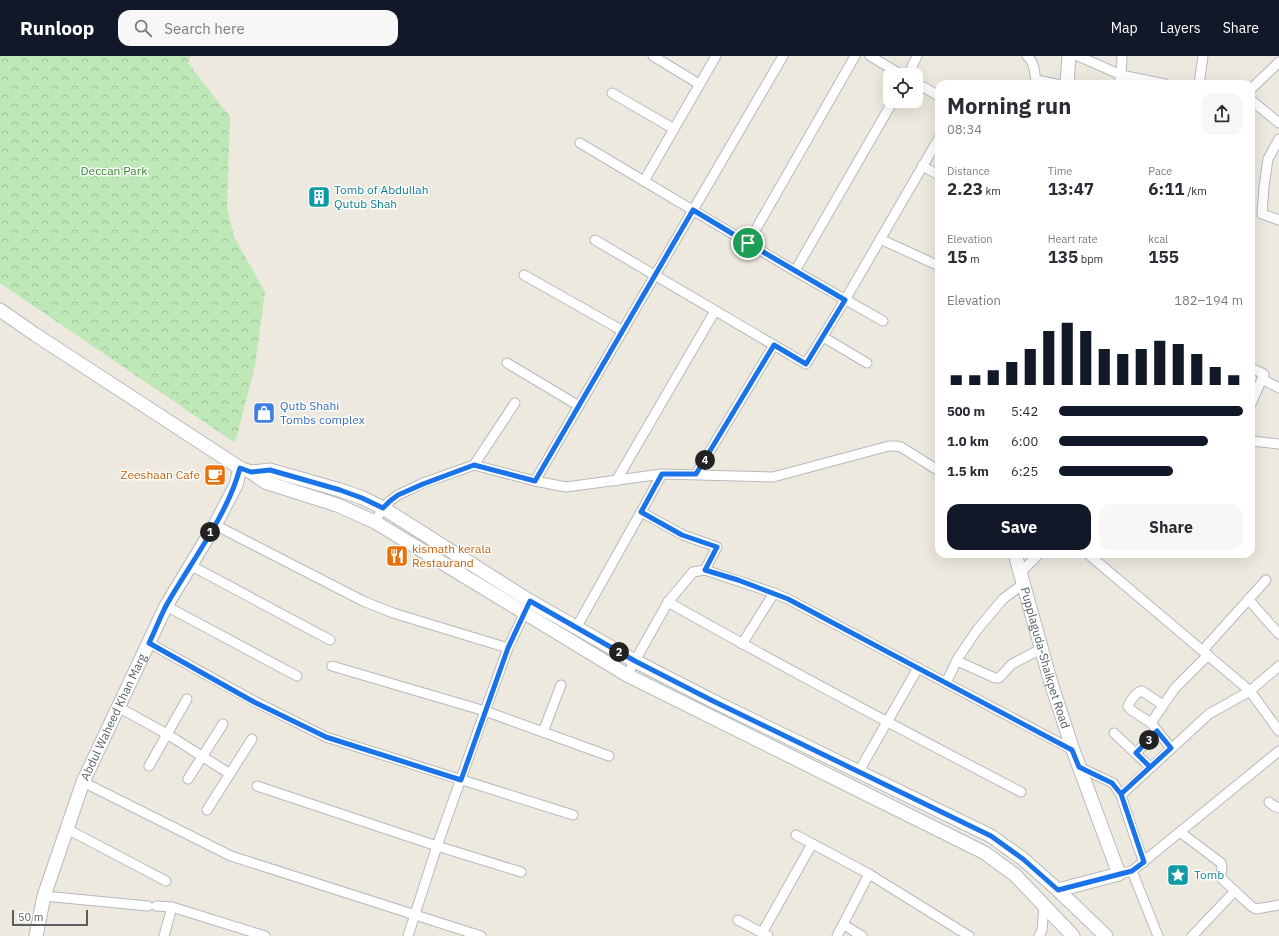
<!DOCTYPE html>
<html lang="en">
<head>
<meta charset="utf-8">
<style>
  body { margin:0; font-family:"IBM Plex Sans",sans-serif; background:#f7f7f7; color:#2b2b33; height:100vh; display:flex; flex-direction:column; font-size:15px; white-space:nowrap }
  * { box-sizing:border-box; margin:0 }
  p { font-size:13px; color:#7c7c81 }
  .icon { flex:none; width:22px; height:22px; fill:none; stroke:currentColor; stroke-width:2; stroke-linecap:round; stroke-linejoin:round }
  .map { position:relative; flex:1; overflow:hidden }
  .details { position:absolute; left:935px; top:24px; width:320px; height:478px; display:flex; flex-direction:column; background:#fff; border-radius:12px; box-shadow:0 4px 16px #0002 }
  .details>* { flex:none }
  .fabs { position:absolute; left:883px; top:12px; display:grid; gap:8px }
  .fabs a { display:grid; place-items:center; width:40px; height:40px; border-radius:8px; background:#fff; box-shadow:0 4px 16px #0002; font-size:20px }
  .scale { position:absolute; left:12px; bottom:10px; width:76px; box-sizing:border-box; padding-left:4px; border:2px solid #585e62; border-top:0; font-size:11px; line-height:14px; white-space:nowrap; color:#585e62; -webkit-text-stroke:3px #fff; paint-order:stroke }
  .pin { position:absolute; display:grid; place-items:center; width:34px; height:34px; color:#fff; margin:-17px; border:2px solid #fff; border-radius:50%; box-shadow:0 1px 4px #0007 }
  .km { position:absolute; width:20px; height:20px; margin:-10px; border-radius:50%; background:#222; color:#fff; font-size:11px; line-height:20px; text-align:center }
  .round { display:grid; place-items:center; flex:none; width:42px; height:42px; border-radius:12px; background:#f7f7f7 }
  .head { display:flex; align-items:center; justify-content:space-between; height:68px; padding:0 12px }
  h1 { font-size:22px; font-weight:700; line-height:30px }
  .figures { display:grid; grid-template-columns:repeat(3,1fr); gap:6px; height:68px; padding:4px 12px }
  .figures div { display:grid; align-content:center }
  .figures b { font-size:17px; font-weight:700 }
  .figures small { font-size:11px; font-weight:400 }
  .figures p { font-size:11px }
  .chart { height:112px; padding:8px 12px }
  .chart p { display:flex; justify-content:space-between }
  .chart svg { width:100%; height:72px; margin-top:4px; stroke:#111827; stroke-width:6 }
  .primary-button { display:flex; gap:8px; margin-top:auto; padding:8px 12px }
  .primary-button a { flex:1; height:46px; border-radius:12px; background:#111827; color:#fff; font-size:16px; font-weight:700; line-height:46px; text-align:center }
  .primary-button a+a { background:#f7f7f7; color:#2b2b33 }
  ul { padding:0 12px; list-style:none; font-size:13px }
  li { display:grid; grid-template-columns:64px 48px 1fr; align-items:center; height:30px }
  li i { height:10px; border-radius:5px; background:#111827 }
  header { display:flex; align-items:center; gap:24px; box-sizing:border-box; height:56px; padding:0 20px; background:#111827; color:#fff }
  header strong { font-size:19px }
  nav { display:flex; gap:22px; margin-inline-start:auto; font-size:14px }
  .search { width:280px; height:36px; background:#f7f7f7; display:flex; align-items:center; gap:10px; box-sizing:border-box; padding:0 14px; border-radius:12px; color:#7c7c81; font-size:15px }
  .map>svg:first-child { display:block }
  .park { fill:url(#park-crowns) }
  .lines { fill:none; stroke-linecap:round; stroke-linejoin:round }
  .street-casing { stroke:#b5babe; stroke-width:11 }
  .secondary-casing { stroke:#b5bbc0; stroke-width:15 }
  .street { stroke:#fff; stroke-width:9 }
  .secondary { stroke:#fff; stroke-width:13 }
  .route-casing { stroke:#fff; stroke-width:8 }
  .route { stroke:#1a73e8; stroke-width:5 }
  .labels { text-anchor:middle; stroke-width:3; stroke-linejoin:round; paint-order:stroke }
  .park-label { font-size:12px; fill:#32872c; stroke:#fff }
  .culture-label { font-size:12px; fill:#0d838f; stroke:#fff; text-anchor:start }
  .shop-label { font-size:12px; fill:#366cbe; stroke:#fff; text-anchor:start }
  .food-label { font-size:12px; fill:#c56008; stroke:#fff; text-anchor:end }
  .street-label { font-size:12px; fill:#585e62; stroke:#fff }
</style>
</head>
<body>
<header>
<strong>Runloop</strong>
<div class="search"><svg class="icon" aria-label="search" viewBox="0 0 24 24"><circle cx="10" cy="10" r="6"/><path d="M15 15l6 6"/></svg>Search here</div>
<nav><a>Map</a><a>Layers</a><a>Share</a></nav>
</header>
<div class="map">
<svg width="1279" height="880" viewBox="0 0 1279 880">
  <defs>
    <pattern id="park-crowns" width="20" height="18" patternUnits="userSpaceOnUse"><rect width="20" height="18" fill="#bee8b8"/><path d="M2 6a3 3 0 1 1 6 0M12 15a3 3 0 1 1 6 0" fill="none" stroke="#9dbf99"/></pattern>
  </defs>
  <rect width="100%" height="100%" fill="#eee9df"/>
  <path class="park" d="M 0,0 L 191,0 L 188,7 L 230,61 L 227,151 L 234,181 L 265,236 L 255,310 L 235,387 L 0,227 Z"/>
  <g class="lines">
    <g class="street-casing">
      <g id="street">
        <path d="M 653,0 L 699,28"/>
        <path d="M 870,0 L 902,19"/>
        <path d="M 1027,0 C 1035,6 1035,19 1036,28"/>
        <path d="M 1078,0 L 1121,19 L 1122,0"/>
        <path d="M 908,19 L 917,0"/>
        <path d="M 1036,24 L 1056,28"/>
        <path d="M 916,27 L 939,40"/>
        <path d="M 1119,28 L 1121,19 L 1165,28"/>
        <path d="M 1199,28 L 1203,0"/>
        <path d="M 1251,33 L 1279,6"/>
        <path d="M 612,37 L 674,73"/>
        <path d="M 1251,44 L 1279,67"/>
        <path d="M 1279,83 L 1268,103 L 1264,130 L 1262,158 L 1279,164"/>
        <path d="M 580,87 L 795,215 L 883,265"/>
        <path d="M 922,110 L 939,119"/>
        <path d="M 644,125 L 716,0"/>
        <path d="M 880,183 L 939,210"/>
        <path d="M 595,184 L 806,308 L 845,244 L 939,82"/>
        <path d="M 748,187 L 855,0"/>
        <path d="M 795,215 L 893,45"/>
        <path d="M 524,219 L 623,275"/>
        <path d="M 823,281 L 867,307"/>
        <path d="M 507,307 L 579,350"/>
        <path d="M 1251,312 L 1264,318 L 1251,348"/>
        <path d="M 1262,323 L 1279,332"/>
        <path d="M 1251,385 L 1279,388"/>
        <path d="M 474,409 L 515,347"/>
        <path d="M 662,418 L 641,456 L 683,479 L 717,491 L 705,514"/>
        <path d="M 696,418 L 774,289"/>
        <path d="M 535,425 L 783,0"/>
        <path d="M 616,425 L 715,255"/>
        <path d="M 375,466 L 383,452 L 390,445 L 398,439 L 423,427 L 474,409 L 535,425 L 566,431 L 662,418 L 773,421 L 889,390 L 895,390 L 901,391 L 939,415"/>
        <path d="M 215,469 L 363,545 L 393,557 L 508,592"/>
        <path d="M 1088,498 L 1250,635 L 1279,675"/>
        <path d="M 190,509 L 330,584"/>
        <path d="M 1020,517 L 1039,498"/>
        <path d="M 774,537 L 788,543 L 918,612 L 859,715"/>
        <path d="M 1248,543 L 1279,578"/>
        <path d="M 668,546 C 784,612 902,674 1021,736"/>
        <path d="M 166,550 L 297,620"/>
        <path d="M 576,572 L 641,456"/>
        <path d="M 149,587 L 254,645 L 326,681 L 573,759"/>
        <path d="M 1203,594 L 1266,524"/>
        <path d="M 957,605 L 995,622 L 999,622 L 1012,608 L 1041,593"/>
        <path d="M 332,610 L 485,655 L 609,700"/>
        <path d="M 918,612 L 1073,694"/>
        <path d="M 627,619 L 668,546 L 693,516 L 705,514 L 774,537 L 742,588"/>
        <path d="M 946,627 L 958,602 L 977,574 L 1003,543 L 1023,528"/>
        <path d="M 118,651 L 167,678 L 230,718"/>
        <path d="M 1151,667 L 1131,654 L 1128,650 C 1130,645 1136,636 1142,635 L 1163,649"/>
        <path d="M 543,676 L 561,629"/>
        <path d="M 1114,677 L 1150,711"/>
        <path d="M 1171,692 L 1151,667 L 1175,632 L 1208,599"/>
        <path d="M 1136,697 L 1157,675"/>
        <path d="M 149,710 L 187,643"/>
        <path d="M 1079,711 L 1113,727 L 1121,739 L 1137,788 L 1144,806"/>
        <path d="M 188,723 L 223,668"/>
        <path d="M 83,726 L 231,800 L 481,880"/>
        <path d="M 257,730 L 437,790 L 521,816"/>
        <path d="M 1121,739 L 1209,658 L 1250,635 L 1279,610"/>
        <path d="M 1269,746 L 1274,750 L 1279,752"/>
        <path d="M 207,754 L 252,683"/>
        <path d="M 67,773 L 166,825"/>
        <path d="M 1180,776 L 1221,807 C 1224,812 1219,818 1222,823 L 1251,850 L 1256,853 L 1279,849"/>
        <path d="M 796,779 L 869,818 L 969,880"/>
        <path d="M 1132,815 L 1158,880"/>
        <path d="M 1119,818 L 1132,815 L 1279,695"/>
        <path d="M 44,840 L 148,850"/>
        <path d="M 156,850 L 172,851 L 265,880"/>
        <path d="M 738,864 L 768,880"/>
        <path d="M 844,869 L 862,880"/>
        <path d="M 762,877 L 812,788"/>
        <path d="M 164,880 L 172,851"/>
        <path d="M 408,880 L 437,790 L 485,655 L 508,592 L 527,552"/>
        <path d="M 837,880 L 869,818"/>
        <path d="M 1039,880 L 1042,874 L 1044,850"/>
        <path d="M 1192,880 L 1235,835"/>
      </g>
    </g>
    <g class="secondary-casing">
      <g id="secondary">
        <path d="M 1067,28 L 1069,0"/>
        <path d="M 0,254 L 36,279 L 240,412 L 251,416 L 265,426 L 337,449 L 375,466 L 627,619 L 985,797 L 1015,819 L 1073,880"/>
        <path d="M 251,416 L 270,414 L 340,434 L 363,442 L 383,452 L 530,545 L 635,605 L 711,644 L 991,780 L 1023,803 L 1058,834 L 1106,880"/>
        <path id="s1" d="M 1015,498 L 1051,627 L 1073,694 L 1119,818 L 1058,834"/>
        <path id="s2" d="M 36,880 L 44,840 L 83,726 L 166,550 L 215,469 L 236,429 L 240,412"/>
      </g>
    </g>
    <use href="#street" class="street"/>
    <use href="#secondary" class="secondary"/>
  </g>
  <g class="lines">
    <g class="route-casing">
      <path id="route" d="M 748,187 L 693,154 L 535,425 L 474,409 L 423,428 L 398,439 L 390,445 L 383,452 L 362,442 L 340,434 L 270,414 L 251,416 L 240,412 C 228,458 191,506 167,548 C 160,561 155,575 149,587 L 254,646 L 326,681 L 461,724 L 508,592 L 530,545 L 635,605 L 711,644 L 991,780 L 1023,803 L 1058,834 L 1132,815 L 1144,806 L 1121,738 L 1171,692 L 1157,675 L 1136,697 L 1150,711 L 1121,738 L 1112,727 L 1079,711 L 1072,694 L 788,543 L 738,524 L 705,514 L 717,491 L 682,479 L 641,456 L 662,418 L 696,418 L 774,289 L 806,308 L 845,244 L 748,187"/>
    </g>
    <use href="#route" class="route"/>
  </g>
  <defs>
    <g id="building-square" transform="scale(1.15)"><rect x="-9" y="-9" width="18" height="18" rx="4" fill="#0f9aa8" stroke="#fff"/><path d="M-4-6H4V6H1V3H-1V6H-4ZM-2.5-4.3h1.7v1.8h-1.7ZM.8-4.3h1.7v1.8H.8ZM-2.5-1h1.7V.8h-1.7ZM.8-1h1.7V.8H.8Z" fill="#fff"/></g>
    <g id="shop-square" transform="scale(1.15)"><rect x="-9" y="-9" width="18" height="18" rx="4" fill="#3f7fe0" stroke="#fff"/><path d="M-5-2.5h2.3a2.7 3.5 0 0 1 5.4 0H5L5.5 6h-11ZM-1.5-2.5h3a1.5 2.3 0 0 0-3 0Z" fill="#fff"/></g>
    <g id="cafe-square" transform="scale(1.15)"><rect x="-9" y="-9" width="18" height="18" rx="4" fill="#e8710a" stroke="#fff"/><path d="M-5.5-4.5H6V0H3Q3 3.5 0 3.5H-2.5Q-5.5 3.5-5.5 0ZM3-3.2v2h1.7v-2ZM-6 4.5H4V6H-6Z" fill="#fff"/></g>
    <g id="restaurant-square" transform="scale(1.15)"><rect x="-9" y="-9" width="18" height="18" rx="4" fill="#e8710a" stroke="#fff"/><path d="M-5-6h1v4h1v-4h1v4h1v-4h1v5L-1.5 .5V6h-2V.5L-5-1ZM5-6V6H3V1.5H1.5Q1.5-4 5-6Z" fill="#fff"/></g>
    <g id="sight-square" transform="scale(1.15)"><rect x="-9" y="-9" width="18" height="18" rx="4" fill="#0f9aa8" stroke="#fff"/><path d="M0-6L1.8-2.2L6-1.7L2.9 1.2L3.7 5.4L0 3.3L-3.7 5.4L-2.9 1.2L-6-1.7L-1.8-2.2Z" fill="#fff"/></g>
  </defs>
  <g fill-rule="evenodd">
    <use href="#building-square" x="319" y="141"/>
    <use href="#shop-square" x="264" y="357"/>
    <use href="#cafe-square" x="215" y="419"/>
    <use href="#restaurant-square" x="397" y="500"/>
    <use href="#sight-square" x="1178" y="819"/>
  </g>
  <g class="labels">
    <g class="park-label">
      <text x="114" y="119">Deccan Park</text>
    </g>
    <g class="culture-label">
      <text x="334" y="138">Tomb of Abdullah<tspan x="334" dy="14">Qutub Shah</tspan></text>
      <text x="1194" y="823">Tomb</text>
    </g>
    <g class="shop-label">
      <text x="280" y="354">Qutb Shahi<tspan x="280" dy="14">Tombs complex</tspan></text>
    </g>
    <g class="food-label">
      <text x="200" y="423">Zeeshaan Cafe</text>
      <text x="412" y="497" text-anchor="start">kismath kerala<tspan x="412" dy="14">Restaurand</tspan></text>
    </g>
    <g class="street-label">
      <text dy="4" stroke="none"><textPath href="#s1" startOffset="108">Pupplaguda-Shaikpet Road</textPath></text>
      <text dy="4" stroke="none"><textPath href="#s2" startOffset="233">Abdul Waheed Khan Marg</textPath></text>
    </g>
  </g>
</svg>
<div class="fabs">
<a><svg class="icon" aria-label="locate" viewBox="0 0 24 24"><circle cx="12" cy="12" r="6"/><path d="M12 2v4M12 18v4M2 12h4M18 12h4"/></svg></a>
</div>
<div class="scale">50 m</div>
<div class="pin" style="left:748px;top:187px;background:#1e9e55"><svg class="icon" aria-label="arrive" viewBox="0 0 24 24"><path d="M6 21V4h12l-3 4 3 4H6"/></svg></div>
<b class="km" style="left:210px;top:476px">1</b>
<b class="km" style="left:619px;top:596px">2</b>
<b class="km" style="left:1149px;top:684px">3</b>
<b class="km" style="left:705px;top:404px">4</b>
<section class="details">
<div class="head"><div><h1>Morning run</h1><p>08:34</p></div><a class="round"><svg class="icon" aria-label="share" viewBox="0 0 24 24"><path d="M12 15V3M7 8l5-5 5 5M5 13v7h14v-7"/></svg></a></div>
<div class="figures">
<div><p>Distance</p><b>2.23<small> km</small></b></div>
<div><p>Time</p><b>13:47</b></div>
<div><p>Pace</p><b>6:11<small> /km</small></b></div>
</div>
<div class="figures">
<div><p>Elevation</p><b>15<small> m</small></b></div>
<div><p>Heart rate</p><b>135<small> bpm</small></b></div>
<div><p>kcal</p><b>155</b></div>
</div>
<div class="chart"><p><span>Elevation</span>182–194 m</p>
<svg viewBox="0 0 160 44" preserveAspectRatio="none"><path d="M5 44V38M15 44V38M25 44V35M35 44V30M45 44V22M55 44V11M65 44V6M75 44V11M85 44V22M95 44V25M105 44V22M115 44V17M125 44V19M135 44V25M145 44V33M155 44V38"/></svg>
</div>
<ul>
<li><b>500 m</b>5:42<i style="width:100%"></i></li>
<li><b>1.0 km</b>6:00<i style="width:81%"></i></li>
<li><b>1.5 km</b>6:25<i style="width:62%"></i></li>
</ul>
<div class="primary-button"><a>Save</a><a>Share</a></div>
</section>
</div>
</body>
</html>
